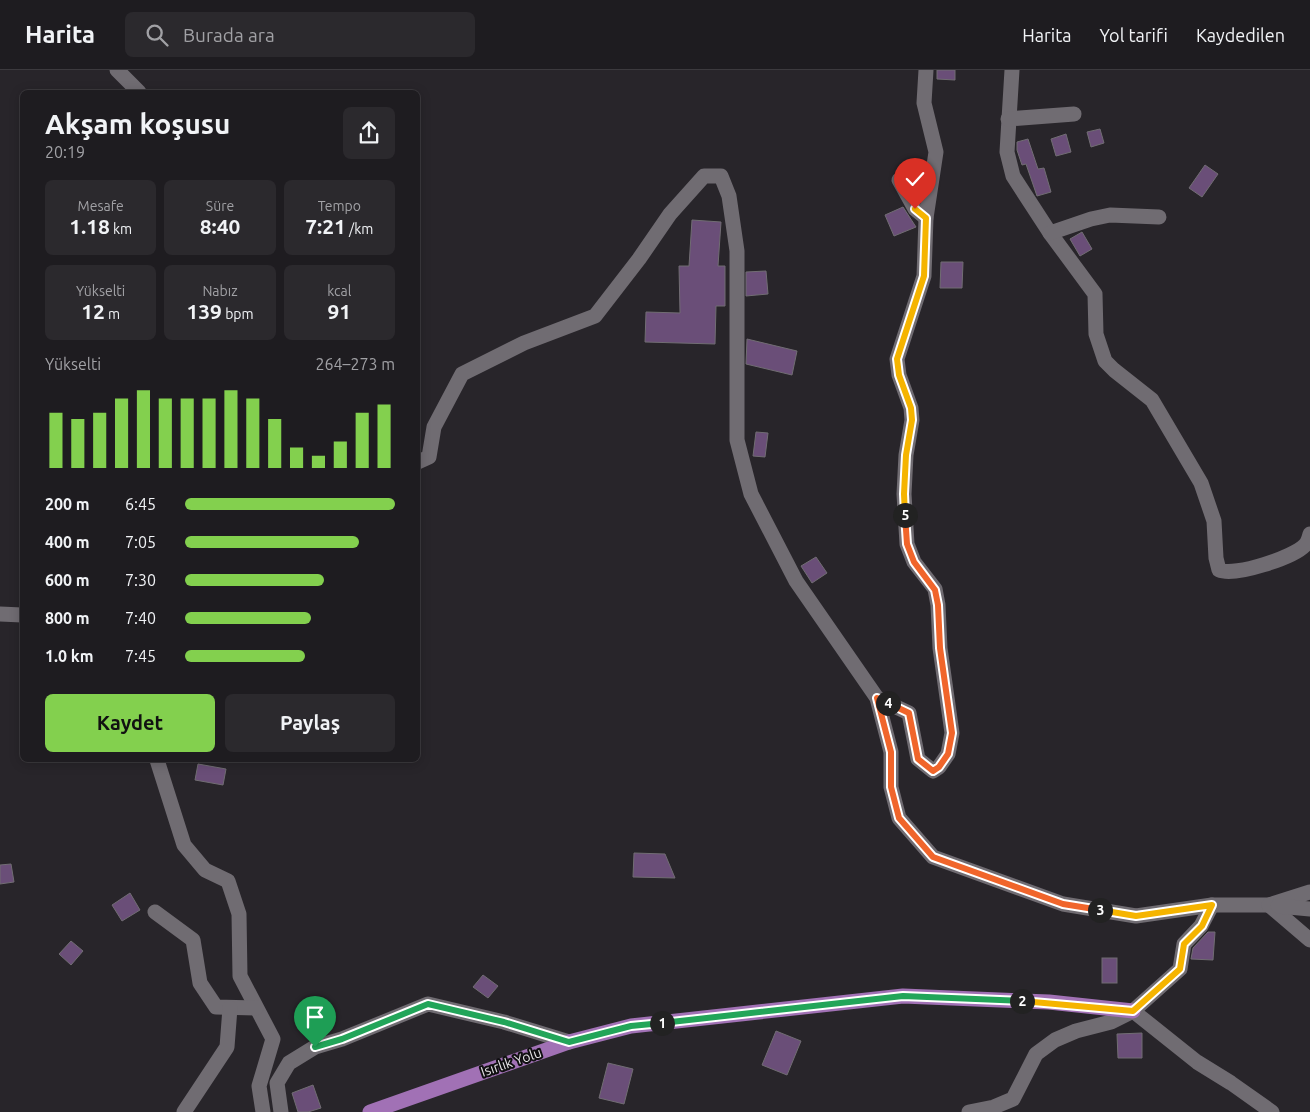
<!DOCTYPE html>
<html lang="tr">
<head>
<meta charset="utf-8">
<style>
  body { margin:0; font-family:Ubuntu,sans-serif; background:#2b292d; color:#f1f3f6; height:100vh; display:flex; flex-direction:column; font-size:19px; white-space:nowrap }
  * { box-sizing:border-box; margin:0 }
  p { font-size:16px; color:#a1a1a5 }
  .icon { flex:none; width:28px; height:28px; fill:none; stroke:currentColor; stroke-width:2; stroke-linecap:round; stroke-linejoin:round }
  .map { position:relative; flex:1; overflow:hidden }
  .side { position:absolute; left:20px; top:20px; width:400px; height:672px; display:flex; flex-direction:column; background:#1e1c20; border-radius:8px; box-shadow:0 2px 12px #0003,0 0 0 1px #3c3a3e }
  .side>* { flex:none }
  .pin { position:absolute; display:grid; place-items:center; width:42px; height:42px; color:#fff; margin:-51px -21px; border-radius:50% 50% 50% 0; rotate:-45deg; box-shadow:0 0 5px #0007 }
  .pin .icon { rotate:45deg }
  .km { position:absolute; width:25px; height:25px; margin:-12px; border-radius:50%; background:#222; color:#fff; font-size:14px; line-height:25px; text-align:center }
  .round { display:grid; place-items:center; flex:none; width:52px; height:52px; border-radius:8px; background:#2b292d }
  .headline { display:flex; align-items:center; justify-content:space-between; height:85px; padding:0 25px }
  h1 { font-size:28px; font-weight:700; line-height:38px }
  .figures { display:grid; grid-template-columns:repeat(3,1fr); gap:8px; height:85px; padding:5px 25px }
  .figures div { display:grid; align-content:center; border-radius:8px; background:#2b292d; text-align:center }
  .figures b { font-size:21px; font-weight:700 }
  .figures small { font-size:14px; font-weight:400 }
  .figures p { font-size:14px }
  .chart { height:140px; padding:10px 25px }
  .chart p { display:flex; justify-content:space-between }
  .chart svg { width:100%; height:90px; margin-top:5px; stroke:#83d04e; stroke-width:6 }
  .cta { display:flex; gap:10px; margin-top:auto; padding:10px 25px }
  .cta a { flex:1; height:58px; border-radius:8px; background:#83d04e; color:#111; font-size:20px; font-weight:700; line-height:58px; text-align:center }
  .cta a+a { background:#2b292d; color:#f1f3f6 }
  ul { padding:0 25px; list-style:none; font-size:16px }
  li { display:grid; grid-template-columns:80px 60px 1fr; align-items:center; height:38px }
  li i { height:12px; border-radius:6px; background:#83d04e }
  header { display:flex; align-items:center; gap:30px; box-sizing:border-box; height:70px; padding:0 25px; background:#1e1c20; border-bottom:1px solid #3c3a3e }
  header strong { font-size:24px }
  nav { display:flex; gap:28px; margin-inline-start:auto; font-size:18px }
  .search { width:350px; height:45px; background:#2b292d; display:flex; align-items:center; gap:12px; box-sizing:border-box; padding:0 18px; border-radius:8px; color:#a1a1a5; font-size:19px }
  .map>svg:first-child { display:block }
  .building { fill:#6a4e78; stroke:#716d73 }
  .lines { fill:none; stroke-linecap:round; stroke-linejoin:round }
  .minor { stroke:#706c72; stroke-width:15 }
  .major { stroke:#a171b5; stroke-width:15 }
  .split-1-casing { stroke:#fff; stroke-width:10 }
  .split-2-casing { stroke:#fff; stroke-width:10 }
  .split-3-casing { stroke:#fff; stroke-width:10 }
  .split-4-casing { stroke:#fff; stroke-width:10 }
  .split-5-casing { stroke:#fff; stroke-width:10 }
  .split-6-casing { stroke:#fff; stroke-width:10 }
  .split-1 { stroke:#22a559; stroke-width:6 }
  .split-2 { stroke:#22a559; stroke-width:6 }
  .split-3 { stroke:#f5b400; stroke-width:6 }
  .split-4 { stroke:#f0652b; stroke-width:6 }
  .split-5 { stroke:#f0652b; stroke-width:6 }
  .split-6 { stroke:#f5b400; stroke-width:6 }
  .labels { text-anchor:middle; stroke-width:4; stroke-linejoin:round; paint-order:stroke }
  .street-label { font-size:14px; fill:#e8e6e9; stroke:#100f11 }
</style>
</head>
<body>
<header>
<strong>Harita</strong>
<div class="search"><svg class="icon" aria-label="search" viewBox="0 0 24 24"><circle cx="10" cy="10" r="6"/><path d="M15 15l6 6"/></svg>Burada ara</div>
<nav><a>Harita</a><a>Yol tarifi</a><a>Kaydedilen</a></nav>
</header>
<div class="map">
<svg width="1310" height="1042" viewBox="0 0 1310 1042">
  <rect width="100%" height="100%" fill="#28252a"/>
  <g class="building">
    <path d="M 937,0 L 955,0 L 955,10 L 937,9 Z"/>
    <path d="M 1100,59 L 1104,73 L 1091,77 L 1087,62 Z"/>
    <path d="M 1066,64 L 1071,82 L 1056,86 L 1051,69 Z"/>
    <path d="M 1028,69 L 1038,99 L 1044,98 L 1051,122 L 1037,126 L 1026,94 L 1022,95 L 1017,80 L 1017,72 Z"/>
    <path d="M 1205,95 L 1218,104 L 1202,127 L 1189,118 Z"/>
    <path d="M 903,137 L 916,157 L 894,166 L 885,145 Z"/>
    <path d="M 692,150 L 721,152 L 718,196 L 725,196 L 725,236 L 716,236 L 715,274 L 645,272 L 646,242 L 680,243 L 679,196 L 689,196 Z"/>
    <path d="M 1082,162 L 1092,179 L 1080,186 L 1070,169 Z"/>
    <path d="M 941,192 L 963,192 L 962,218 L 940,218 Z"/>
    <path d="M 766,201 L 768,224 L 746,226 L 746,202 Z"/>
    <path d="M 747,269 L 797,281 L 792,305 L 746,294 Z"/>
    <path d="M 756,362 L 768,363 L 765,387 L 753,386 Z"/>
    <path d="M 816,487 L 827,503 L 812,513 L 801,496 Z"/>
    <path d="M 198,694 L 226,699 L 223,715 L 195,710 Z"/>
    <path d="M 634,783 L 665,784 L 675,808 L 633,807 Z"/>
    <path d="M 11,794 L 14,812 L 0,814 L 0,795 Z"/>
    <path d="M 130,823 L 140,840 L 122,851 L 112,835 Z"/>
    <path d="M 1208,862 L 1215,862 L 1213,890 L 1191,889 L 1193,878 Z"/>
    <path d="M 71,871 L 83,881 L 71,895 L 59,884 Z"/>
    <rect x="1102" y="888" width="15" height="25"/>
    <path d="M 483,905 L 498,916 L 488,928 L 473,917 Z"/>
    <path d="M 776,961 L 801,971 L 787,1005 L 762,995 Z"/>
    <path d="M 1142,963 L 1142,988 L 1118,988 L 1117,964 Z"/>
    <path d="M 608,993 L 633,999 L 624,1034 L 599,1028 Z"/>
    <path d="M 313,1015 L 321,1038 L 308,1042 L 298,1042 L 292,1023 Z"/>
  </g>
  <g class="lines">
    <g class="minor">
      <path d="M 117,0 L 139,22"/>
      <path d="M 1012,0 L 1007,82 L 1013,106 L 1050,163 L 1095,224 L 1096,264 L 1105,291 L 1114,300 L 1152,330 L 1201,413 L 1214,451 L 1216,488 L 1219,500 C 1235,507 1294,487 1305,475 C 1308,472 1309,468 1310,464"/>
      <path d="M 1008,49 L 1074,44"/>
      <path d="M 899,110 L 915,139 L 926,148"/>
      <path d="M 1050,163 L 1091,149 L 1110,145 L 1159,147"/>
      <path d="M 418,392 L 429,387 L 434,357 L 462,304 L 524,273 L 595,246 L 639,189 L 670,144 L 704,106 L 721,106 L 729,126 L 737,181 L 737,370 L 751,424 L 796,511 L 877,628 L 891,682 L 891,717 L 899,748 L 933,787 L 1063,834 L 1136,846 L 1212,835 L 1269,835 L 1310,822"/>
      <path d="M 0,544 L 22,545"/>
      <path d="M 877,628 L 909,643 L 918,689 L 933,701 L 939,697 L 948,684 L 952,663 L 940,578 L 938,535 L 935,519 L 914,492 L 907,474 L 904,424 L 906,385 L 912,350 L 911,338 L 899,305 L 897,289 L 924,206 L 926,148 L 936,82 L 924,33 L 926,0"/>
      <path d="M 157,690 L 184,775 L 205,800 L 228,811 L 239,844 L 240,906 L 273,969 L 259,1016 L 263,1042"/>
      <path d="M 1269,835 L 1310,870"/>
      <path d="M 1278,836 L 1310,839"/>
      <path d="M 155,842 L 193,870 L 200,913 L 216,937 L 256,938"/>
      <path d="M 1133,941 L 1197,992 L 1231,1013 L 1272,1042"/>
      <path d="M 184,1042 L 227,977 L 230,938"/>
      <path d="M 281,1042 L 277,1013 L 289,993 L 315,977 L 342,969 L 428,934 L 504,952 L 569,972"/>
      <path d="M 969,1042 L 994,1037 L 1013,1029 L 1036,984 L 1055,970 L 1076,961 L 1111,952 L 1133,941 L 1180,899 L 1184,874 L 1201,856 L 1212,835"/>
    </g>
    <path class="major" d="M 370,1042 L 569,972 L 631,956 L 903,926 L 1049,932 L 1133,941"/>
  </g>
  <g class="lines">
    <g class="split-1-casing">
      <path id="split-1" d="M 315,977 L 342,969 L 428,934 L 504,952 L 569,972 L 631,956 L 662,953"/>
    </g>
    <g class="split-2-casing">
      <path id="split-2" d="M 662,953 L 903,926 L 1022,931"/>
    </g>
    <g class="split-3-casing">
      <path id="split-3" d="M 1022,931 L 1133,941 L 1180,899 L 1184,874 L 1202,856 L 1212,835 L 1136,846 L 1100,840"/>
    </g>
    <g class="split-4-casing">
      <path id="split-4" d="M 888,633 L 877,628 L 891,682 L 891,717 L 899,748 L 933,787 L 1063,834 L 1100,840"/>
    </g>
    <g class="split-5-casing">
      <path id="split-5" d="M 888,633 L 909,643 L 918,689 L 933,701 L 939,697 L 948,684 L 952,663 L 940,578 L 938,535 L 935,520 L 914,492 L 907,474 L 905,445"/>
    </g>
    <g class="split-6-casing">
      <path id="split-6" d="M 905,445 L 904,424 L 906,385 L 912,350 L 911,338 L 899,305 L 897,289 L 924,206 L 926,148 L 915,139"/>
    </g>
    <use href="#split-1" class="split-1"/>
    <use href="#split-2" class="split-2"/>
    <use href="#split-3" class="split-3"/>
    <use href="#split-4" class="split-4"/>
    <use href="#split-5" class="split-5"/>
    <use href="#split-6" class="split-6"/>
  </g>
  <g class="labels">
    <g class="street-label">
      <text transform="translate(511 992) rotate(-19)" y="5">Isırlık Yolu</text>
    </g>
  </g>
</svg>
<div class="pin" style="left:315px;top:977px;background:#1e9e55"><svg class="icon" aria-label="arrive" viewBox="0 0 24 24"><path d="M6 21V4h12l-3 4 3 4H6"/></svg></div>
<div class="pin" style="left:915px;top:139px;background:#d93025"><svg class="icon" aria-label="check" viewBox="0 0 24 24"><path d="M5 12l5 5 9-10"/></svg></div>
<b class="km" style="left:662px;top:953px">1</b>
<b class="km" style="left:1022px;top:931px">2</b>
<b class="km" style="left:1100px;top:840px">3</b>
<b class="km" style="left:888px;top:633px">4</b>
<b class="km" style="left:905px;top:445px">5</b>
<section class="side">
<div class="headline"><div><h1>Akşam koşusu</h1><p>20:19</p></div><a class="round"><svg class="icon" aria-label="share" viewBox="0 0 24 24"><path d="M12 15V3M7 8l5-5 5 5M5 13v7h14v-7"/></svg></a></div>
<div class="figures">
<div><p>Mesafe</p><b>1.18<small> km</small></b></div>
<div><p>Süre</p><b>8:40</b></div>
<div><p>Tempo</p><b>7:21<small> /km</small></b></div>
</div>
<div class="figures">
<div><p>Yükselti</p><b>12<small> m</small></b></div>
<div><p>Nabız</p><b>139<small> bpm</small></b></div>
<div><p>kcal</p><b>91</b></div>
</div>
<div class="chart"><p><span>Yükselti</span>264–273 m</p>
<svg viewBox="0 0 160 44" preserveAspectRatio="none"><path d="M5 44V17M15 44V20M25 44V17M35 44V10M45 44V6M55 44V10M65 44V10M75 44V10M85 44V6M95 44V10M105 44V20M115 44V34M125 44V38M135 44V31M145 44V17M155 44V13"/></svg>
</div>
<ul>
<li><b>200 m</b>6:45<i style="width:100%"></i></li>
<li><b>400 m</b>7:05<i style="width:83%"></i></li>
<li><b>600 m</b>7:30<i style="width:66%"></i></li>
<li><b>800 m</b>7:40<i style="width:60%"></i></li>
<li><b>1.0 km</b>7:45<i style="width:57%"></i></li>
</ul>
<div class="cta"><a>Kaydet</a><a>Paylaş</a></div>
</section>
</div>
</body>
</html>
